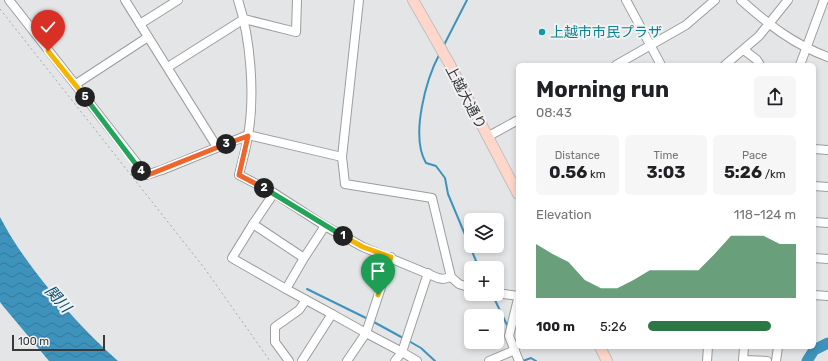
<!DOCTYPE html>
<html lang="en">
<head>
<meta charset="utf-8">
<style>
  body { margin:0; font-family:Rubik,"Noto Sans JP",sans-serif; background:#f6f6f6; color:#202124; height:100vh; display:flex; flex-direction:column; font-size:15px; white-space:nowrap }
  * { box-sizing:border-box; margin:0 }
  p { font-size:13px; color:#757577 }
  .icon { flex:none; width:22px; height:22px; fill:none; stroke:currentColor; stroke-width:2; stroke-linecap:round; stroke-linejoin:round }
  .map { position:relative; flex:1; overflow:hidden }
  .sheet { position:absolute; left:516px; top:63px; width:300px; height:286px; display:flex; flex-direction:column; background:#fff; border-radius:6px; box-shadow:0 2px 6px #0003 }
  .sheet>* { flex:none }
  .fabs { position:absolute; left:464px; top:213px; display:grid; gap:8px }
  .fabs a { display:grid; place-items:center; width:40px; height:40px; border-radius:6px; background:#fff; box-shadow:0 2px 6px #0003; font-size:20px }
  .scale { position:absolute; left:12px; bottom:10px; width:93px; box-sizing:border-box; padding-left:4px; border:2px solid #39393a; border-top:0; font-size:11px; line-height:14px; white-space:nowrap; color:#39393a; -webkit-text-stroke:3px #f1f2f4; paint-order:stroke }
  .pin { position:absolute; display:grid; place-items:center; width:34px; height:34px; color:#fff; margin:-41px -17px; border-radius:50% 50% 50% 0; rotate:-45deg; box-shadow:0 0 4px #0007 }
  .pin .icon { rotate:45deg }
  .km { position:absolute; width:20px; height:20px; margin:-10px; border-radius:50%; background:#222; color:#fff; font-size:11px; line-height:20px; text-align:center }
  .round { display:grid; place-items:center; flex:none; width:42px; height:42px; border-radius:6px; background:#f6f6f6 }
  .overview { display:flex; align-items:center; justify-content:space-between; height:68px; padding:0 20px }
  h1 { font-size:22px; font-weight:700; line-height:30px }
  .metrics { display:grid; grid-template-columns:repeat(3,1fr); gap:6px; height:68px; padding:4px 20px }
  .metrics div { display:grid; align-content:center; border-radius:6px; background:#f6f6f6; text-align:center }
  .metrics b { font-size:17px; font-weight:700 }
  .metrics small { font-size:11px; font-weight:400 }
  .metrics p { font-size:11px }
  .chart { height:112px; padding:8px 20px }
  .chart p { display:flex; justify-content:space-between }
  .chart svg { width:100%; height:72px; margin-top:4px; fill:#2c7746; opacity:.7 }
  ul { padding:0 20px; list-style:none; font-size:13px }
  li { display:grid; grid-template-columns:64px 48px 1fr; align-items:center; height:30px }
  li i { height:10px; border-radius:5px; background:#2c7746 }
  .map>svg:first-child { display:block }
  .water { fill:url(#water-waves) }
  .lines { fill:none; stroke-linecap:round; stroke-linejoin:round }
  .stream { stroke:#3d93bc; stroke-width:2 }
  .river { stroke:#3d93bc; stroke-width:11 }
  .minor-casing { stroke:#9c9d9f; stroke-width:10 }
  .major-casing { stroke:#c0c0c0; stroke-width:12 }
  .path { stroke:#a7a8aa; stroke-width:1; stroke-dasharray:2 3; stroke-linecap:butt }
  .minor { stroke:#fff; stroke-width:8 }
  .major { stroke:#ffd6ca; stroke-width:10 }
  .split-1-casing { stroke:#fff; stroke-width:8 }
  .split-2-casing { stroke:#fff; stroke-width:8 }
  .split-3-casing { stroke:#fff; stroke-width:8 }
  .split-4-casing { stroke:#fff; stroke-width:8 }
  .split-5-casing { stroke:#fff; stroke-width:8 }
  .split-6-casing { stroke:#fff; stroke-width:8 }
  .split-1 { stroke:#f5b400; stroke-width:5 }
  .split-2 { stroke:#22a559; stroke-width:5 }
  .split-3 { stroke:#f0652b; stroke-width:5 }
  .split-4 { stroke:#f0652b; stroke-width:5 }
  .split-5 { stroke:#22a559; stroke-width:5 }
  .split-6 { stroke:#f5b400; stroke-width:5 }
  .culture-dot { fill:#0f9aa8; stroke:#f1f2f4; stroke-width:1.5 }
  .labels { text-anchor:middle; stroke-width:4; stroke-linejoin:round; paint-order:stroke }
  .culture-label { font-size:14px; fill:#0d838f; stroke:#f1f2f4; text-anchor:start }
  .street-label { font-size:14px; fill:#39393a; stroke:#f1f2f4 }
  .water-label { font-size:15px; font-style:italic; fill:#09506d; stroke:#f1f2f4 }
</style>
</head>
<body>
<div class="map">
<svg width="828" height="361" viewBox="0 0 828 361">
  <defs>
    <pattern id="water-waves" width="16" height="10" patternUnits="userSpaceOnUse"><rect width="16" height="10" fill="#3d93bc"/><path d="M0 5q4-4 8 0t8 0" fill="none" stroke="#34799a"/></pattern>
  </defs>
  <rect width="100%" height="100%" fill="#e4e5e7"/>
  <path class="water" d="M 0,217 C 6,228 12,239 19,249 C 47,290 81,328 118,361 L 49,361 L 3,306 L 0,302 Z"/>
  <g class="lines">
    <g class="stream">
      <path d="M 444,45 L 467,0"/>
      <path d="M 440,53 C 426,79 410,136 426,163 L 436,166 L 445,178 L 448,194 L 479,268"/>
      <path d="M 307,289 L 368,319"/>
      <path d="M 492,294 L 508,327"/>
      <path d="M 372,321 L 403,338"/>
      <path d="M 407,340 L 421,348 L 435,361"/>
      <path d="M 522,359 L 523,361 L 531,358 L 536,361"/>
    </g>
    <path class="river" d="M 807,361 L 814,350 L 828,343"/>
    <g class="minor-casing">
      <g id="minor">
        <path d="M 9,0 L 146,175 L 162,170 L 248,135 L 342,157"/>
        <path d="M 125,0 L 217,147"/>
        <path d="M 238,0 C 251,39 255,96 248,136 C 246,149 242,162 239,175 L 274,193"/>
        <path d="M 359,0 L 342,157 L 345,184 L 432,198 L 451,277 L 459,284 L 471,288"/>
        <path d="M 626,0 L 661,65"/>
        <path d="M 741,0 C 769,25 793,44 828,57"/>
        <path d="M 140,24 L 178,0"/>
        <path d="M 744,50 L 757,60 L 760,65"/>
        <path d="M 616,65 L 686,25 L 715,0"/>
        <path d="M 725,65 L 759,36 L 788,0"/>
        <path d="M 800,65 L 824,0"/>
        <path d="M 168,67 L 244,19 L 296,32 L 297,0"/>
        <path d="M 76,84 L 148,37"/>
        <path d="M 487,137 L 518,120"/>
        <path d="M 814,149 L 828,150"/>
        <path d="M 814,186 L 828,187"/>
        <path d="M 814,222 L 828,223"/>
        <path d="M 253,224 L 274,193 L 325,226"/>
        <path d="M 304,258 L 286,289 L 232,258 L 253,224 L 304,258 L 325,226 L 363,247 L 438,278 L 443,279 L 451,277"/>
        <path d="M 814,258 L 828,259"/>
        <path d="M 286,289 L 332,314"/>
        <path d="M 497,293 L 518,296"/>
        <path d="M 814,295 L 828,296"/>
        <path d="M 518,299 L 509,336 L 519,361"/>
        <path d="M 743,360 L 767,361"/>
        <path d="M 289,361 L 275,342 L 275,327 L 299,310 L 306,300"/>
        <path d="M 302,361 L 332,314 L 366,333 L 391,257"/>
        <path d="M 347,361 L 366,333 L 402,352 L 395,361"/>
        <path d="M 417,361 L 402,352 L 428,273"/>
        <path d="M 489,361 L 515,350"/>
        <path d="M 707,361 L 708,347"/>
        <path d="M 743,361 L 744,347"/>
        <path d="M 776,361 L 778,347"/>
      </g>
    </g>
    <g class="major-casing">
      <g id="major">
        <path d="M 413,0 L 449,63 L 518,194"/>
        <path d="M 600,347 L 607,361"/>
      </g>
    </g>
    <path class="path" d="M 0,9 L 205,269 L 270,361"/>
    <use href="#minor" class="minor"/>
    <use href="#major" class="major"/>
  </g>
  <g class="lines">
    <g class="split-1-casing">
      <path id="split-1" d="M 343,236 L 363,247 L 391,257 L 378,295"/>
    </g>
    <g class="split-2-casing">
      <path id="split-2" d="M 264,188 L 343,236"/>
    </g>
    <g class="split-3-casing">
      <path id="split-3" d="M 226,144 L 248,136 L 239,175 L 264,188"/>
    </g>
    <g class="split-4-casing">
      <path id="split-4" d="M 141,171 L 148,175 L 226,144"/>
    </g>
    <g class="split-5-casing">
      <path id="split-5" d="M 85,97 L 141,171"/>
    </g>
    <g class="split-6-casing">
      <path id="split-6" d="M 48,51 L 85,97"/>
    </g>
    <use href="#split-1" class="split-1"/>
    <use href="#split-2" class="split-2"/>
    <use href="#split-3" class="split-3"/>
    <use href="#split-4" class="split-4"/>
    <use href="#split-5" class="split-5"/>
    <use href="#split-6" class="split-6"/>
  </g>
  <circle class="culture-dot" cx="542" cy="32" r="4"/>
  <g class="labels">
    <g class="culture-label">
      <text x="550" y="37">上越市市民プラザ</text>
    </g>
    <g class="street-label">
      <text transform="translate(466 97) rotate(62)" y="5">上越大通り</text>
    </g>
    <g class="water-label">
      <text transform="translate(58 299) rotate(48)" y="5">関川</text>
    </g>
  </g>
</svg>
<div class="fabs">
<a><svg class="icon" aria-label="layers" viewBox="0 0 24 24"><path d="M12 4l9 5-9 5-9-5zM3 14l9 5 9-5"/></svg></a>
<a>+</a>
<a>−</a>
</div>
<div class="scale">100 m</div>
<div class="pin" style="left:378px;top:295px;background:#1e9e55"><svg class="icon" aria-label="arrive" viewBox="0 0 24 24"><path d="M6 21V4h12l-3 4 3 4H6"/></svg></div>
<div class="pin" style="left:48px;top:51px;background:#d93025"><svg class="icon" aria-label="check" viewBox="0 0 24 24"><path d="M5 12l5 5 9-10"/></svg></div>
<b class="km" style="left:343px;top:236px">1</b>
<b class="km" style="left:264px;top:188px">2</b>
<b class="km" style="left:226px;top:144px">3</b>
<b class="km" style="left:141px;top:171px">4</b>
<b class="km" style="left:85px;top:97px">5</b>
<section class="sheet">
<div class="overview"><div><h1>Morning run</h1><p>08:43</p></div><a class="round"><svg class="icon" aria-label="share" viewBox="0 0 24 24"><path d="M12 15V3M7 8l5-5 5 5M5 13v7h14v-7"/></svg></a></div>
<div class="metrics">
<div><p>Distance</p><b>0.56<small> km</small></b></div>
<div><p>Time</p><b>3:03</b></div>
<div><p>Pace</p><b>5:26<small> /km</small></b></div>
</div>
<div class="chart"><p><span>Elevation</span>118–124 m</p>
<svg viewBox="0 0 160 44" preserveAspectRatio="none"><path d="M0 44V11L10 17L20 22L30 33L40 38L50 38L60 33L70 27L80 27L90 27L100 27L110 17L120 6L130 6L140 6L150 11L160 11V44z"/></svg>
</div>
<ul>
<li><b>100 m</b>5:26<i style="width:83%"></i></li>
</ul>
</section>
</div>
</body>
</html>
